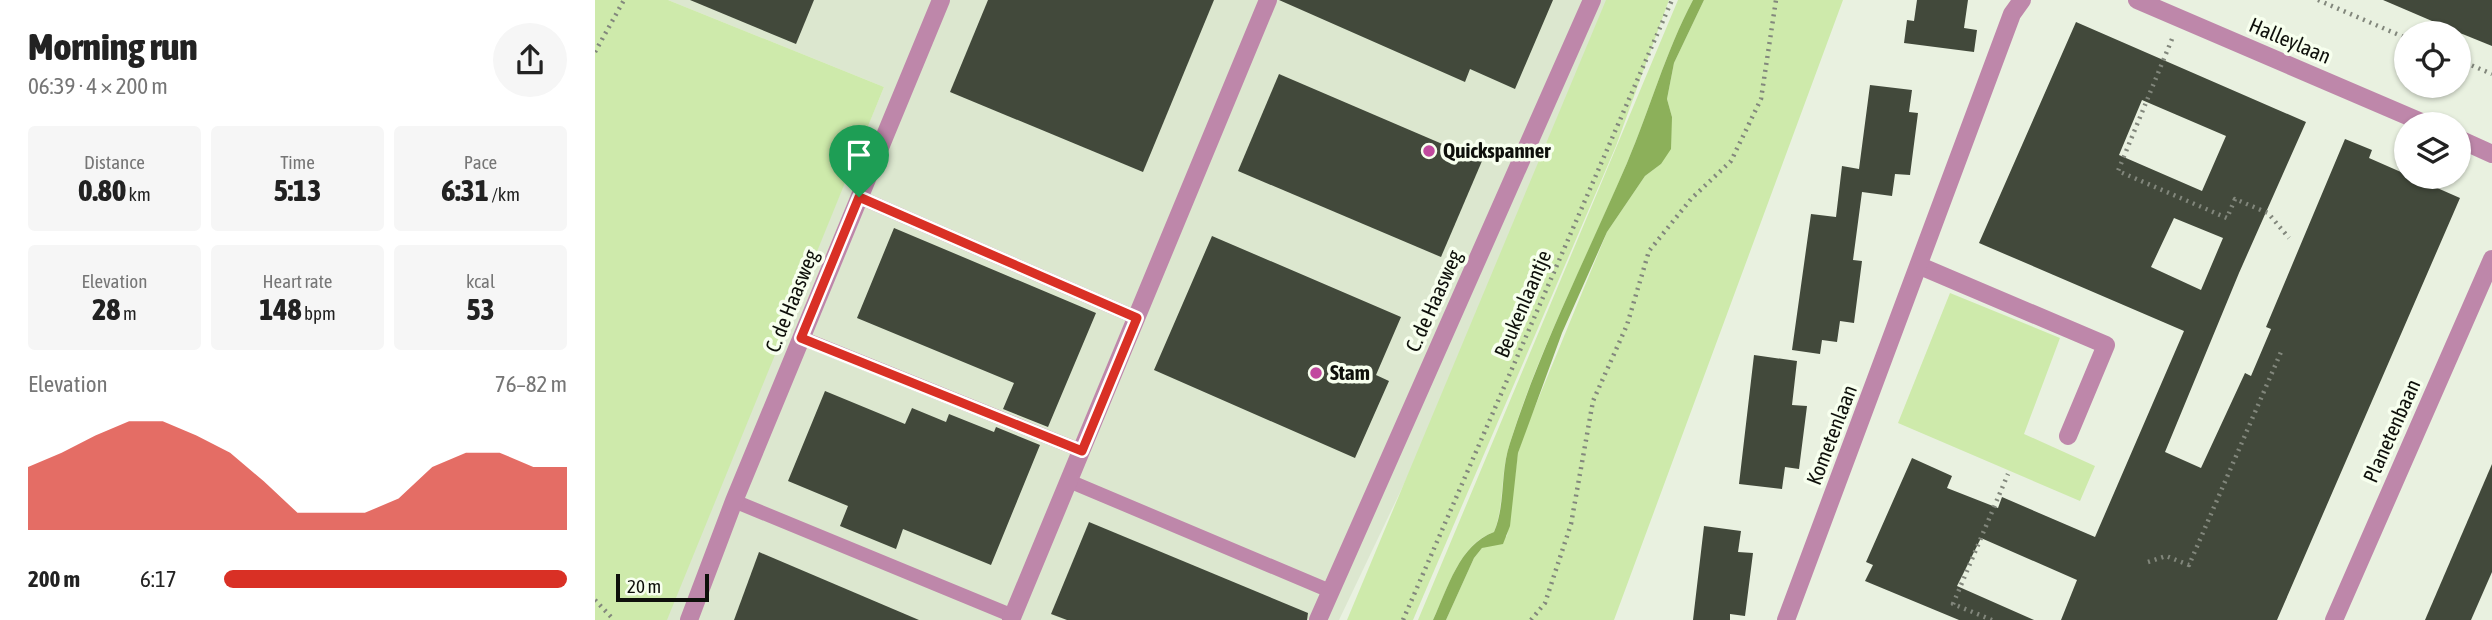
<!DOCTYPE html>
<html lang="en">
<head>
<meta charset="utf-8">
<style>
  body { margin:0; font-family:"Asap Condensed",sans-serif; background:#f6f6f6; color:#222; height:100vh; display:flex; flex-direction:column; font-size:26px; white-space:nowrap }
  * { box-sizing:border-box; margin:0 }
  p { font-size:23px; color:#767676 }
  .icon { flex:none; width:38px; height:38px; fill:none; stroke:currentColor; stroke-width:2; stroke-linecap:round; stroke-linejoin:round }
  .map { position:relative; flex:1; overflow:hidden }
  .panel { display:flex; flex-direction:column; background:#fff; width:595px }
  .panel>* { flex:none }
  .controls { position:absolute; left:1799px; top:21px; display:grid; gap:14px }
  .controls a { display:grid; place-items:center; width:77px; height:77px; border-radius:50%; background:#fff; box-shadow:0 2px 5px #0004; font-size:35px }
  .scale { position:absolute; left:21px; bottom:18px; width:93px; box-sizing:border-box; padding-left:7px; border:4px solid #0e100b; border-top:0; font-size:19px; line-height:24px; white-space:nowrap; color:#0e100b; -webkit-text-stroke:5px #f7ffee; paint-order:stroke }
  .pin { position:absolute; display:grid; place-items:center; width:60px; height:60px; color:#fff; margin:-72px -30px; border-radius:50% 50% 50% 0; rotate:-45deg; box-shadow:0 0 7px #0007 }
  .pin .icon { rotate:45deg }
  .round { display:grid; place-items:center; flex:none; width:74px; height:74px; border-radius:37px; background:#f6f6f6 }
  .summary { display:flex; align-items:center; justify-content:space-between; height:119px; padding:0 28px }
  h1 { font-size:38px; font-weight:800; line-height:52px }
  .metrics { display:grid; grid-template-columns:repeat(3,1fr); gap:10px; height:119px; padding:7px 28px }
  .metrics div { display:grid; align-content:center; border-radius:7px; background:#f6f6f6; text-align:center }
  .metrics b { font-size:30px; font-weight:800 }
  .metrics small { font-size:19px; font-weight:400 }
  .metrics p { font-size:19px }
  .chart { height:196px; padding:14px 28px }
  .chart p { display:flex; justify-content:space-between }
  .chart svg { width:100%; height:126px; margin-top:7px; fill:#d93025; opacity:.7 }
  ul { padding:0 28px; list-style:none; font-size:23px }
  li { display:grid; grid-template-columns:112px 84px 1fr; align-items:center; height:52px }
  li i { height:18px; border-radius:9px; background:#d93025 }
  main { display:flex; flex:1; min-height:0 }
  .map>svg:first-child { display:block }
  .built { fill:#dce7cf }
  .green { fill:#ceeaab }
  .water { fill:#8cb05a }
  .building { fill:#42493b; fill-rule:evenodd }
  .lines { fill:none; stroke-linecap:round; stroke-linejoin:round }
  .path { stroke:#82877c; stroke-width:4.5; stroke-dasharray:2 5; stroke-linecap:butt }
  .service { stroke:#be87aa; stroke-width:14 }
  .minor { stroke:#be87aa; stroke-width:18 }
  .tertiary { stroke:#be87aa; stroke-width:18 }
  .route-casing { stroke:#fff; stroke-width:14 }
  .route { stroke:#d93025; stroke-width:9 }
  .poi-dot { fill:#c1499e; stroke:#f7ffee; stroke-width:2.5 }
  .labels { text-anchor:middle; stroke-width:7; stroke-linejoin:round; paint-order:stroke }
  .street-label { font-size:21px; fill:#0e100b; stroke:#f7ffee }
  .poi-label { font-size:21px; font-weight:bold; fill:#0e100b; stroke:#f7ffee; text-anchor:start }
</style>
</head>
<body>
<main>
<section class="panel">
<div class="summary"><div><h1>Morning run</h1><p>06:39 · 4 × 200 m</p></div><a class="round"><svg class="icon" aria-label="share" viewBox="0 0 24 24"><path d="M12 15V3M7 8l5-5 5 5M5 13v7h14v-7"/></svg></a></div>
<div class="metrics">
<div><p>Distance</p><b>0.80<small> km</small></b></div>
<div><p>Time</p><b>5:13</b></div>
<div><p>Pace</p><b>6:31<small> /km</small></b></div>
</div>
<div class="metrics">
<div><p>Elevation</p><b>28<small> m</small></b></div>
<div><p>Heart rate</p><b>148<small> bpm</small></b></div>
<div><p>kcal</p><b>53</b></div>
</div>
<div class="chart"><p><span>Elevation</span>76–82 m</p>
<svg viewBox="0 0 160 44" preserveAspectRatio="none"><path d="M0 44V22L10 17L20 11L30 6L40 6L50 11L60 17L70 27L80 38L90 38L100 38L110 33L120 22L130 17L140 17L150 22L160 22V44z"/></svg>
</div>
<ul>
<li><b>200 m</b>6:17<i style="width:100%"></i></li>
</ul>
</section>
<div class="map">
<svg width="1897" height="620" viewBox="0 0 1897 620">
  <rect width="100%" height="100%" fill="#e9f1e0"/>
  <path class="built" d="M 73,0 L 1040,0 L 744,620 L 70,620 L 289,87 Z"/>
  <g class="green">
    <path d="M 0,0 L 73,0 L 289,87 L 72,620 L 0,620 Z"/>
    <path d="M 1011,0 L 1074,0 L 1021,146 L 818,620 L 752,620 Z"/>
    <path d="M 1083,0 L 1098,0 C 1070,53 1055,109 1032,163 C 993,256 945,346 915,443 C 905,472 910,504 899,532 C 864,544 853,589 838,620 L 823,620 Z"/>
    <path d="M 1109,0 L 1248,0 L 1019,620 L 851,620 L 879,558 L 887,548 L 912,536 L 923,453 L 930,431 L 1012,232 L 1050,176 L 1066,164 L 1077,117 L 1072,99 L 1079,63 Z"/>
    <path d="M 1355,293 L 1465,338 L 1429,434 L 1500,466 L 1485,501 L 1303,423 Z"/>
  </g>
  <path class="water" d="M 1098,0 L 1109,0 L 1079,63 L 1072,99 L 1077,117 L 1076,149 L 1066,164 L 1050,176 L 1012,232 L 967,333 L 923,453 L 915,526 L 908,544 L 887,548 L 879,558 L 851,620 L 838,620 C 853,588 864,545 899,532 C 911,504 905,472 915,443 C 946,346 992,256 1032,163 C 1055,109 1070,53 1098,0 Z"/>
  <g class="building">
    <path d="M 95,0 L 219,0 L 201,44 Z"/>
    <path d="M 393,0 L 619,0 L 548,172 L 355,92 Z"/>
    <path d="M 684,0 L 958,0 L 920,89 L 875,69 L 870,82 Z"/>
    <path d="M 1322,0 L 1373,0 L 1369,28 L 1382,30 L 1379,52 L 1309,43 L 1312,20 L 1319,21 Z"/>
    <path d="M 1788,0 L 1897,0 L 1897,46 L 1865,33 Z"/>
    <path d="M 1481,22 L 1711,122 L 1644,273 L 1570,452 L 1606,468 L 1650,373 L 1656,376 L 1676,329 L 1671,327 L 1750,139 L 1777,150 L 1774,158 L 1865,198 L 1682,620 L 1466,620 L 1482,580 L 1386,538 L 1362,586 L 1439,620 L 1364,620 L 1270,581 L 1278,565 L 1271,562 L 1317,458 L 1357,476 L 1352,488 L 1403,508 L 1407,497 L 1500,537 L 1589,331 L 1384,243 ZM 1547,100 L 1631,136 L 1607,191 L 1524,155 ZM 1579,218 L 1628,238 L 1606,290 L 1556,267 Z"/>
    <path d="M 684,74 L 887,161 L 846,257 L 643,171 Z"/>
    <path d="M 1275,85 L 1317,90 L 1314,112 L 1323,113 L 1315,175 L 1300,174 L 1297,196 L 1267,192 L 1258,260 L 1267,261 L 1259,323 L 1245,321 L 1242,342 L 1227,340 L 1225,354 L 1197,350 L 1216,214 L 1241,217 L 1247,166 L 1264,169 Z"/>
    <path d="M 299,228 L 501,313 L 453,427 L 408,409 L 419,383 L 262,318 Z"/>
    <path d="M 617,236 L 806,317 L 781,375 L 794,381 L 760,458 L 559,370 Z"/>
    <path d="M 1159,355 L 1202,361 L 1197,405 L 1212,406 L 1204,469 L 1190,467 L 1187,489 L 1144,484 Z"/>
    <path d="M 230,391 L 310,424 L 317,408 L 351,422 L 354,414 L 399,432 L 401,427 L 445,445 L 396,565 L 308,529 L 301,549 L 245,526 L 253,506 L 193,481 Z"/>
    <path d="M 1897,464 L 1897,572 L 1876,620 L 1830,620 Z"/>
    <path d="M 494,522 L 713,613 L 712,620 L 472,620 L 456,614 Z"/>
    <path d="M 1109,526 L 1146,531 L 1143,552 L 1158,553 L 1150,616 L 1135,614 L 1135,620 L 1098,620 Z"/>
    <path d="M 164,552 L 324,620 L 139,620 Z"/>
  </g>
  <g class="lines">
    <g class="path">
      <path d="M 1723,0 L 1811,38"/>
      <path d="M 1577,39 L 1523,171 L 1632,218 L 1640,199 L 1673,213 L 1694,238"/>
      <path d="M 0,52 L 29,0"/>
      <path d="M 1864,60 L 1897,74"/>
      <path d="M 1553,562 L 1571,556 L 1594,565 L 1686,352"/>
      <path d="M 0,600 L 19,620"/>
      <path d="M 808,620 L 1077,0"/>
      <path d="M 936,620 L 950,603 L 976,524 L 998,401 L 1032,325 L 1054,251 L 1096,199 L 1136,161 L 1166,99 L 1181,0"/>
      <path d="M 1397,620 L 1358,604 L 1413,474"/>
    </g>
    <g class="service">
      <path d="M 264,197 L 542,318"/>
      <path d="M 207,338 L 487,451"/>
      <path d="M 474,481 L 735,591"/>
      <path d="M 139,501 L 418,616"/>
    </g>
    <g class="minor">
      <path d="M 1542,0 L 1831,124"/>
      <path d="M 1864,139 L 1897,154"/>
      <path d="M 1325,266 L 1511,345 L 1473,436"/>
      <path d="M 94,620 L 139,501 L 346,0"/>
      <path d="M 416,620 L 673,0"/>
      <path d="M 723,620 L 997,0"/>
      <path d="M 1191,620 L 1417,14 L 1427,0"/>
    </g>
    <path class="tertiary" d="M 1739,620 L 1897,259"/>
  </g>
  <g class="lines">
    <g class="route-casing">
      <path id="route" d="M 264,197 L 542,318 L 487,451 L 206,338 Z"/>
    </g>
    <use href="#route" class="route"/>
  </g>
  <g class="poi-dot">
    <circle cx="834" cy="151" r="7"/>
    <circle cx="721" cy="373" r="7"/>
  </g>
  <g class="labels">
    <g class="street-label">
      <text transform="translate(1695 41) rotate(23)" y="7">Halleylaan</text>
      <text transform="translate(197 301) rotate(-68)" y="7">C. de Haasweg</text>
      <text transform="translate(839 301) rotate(-66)" y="7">C. de Haasweg</text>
      <text transform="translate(928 304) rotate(-67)" y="7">Beukenlaantje</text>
      <text transform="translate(1797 431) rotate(-66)" y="7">Planetenbaan</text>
      <text transform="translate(1237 435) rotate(-69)" y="7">Kometenlaan</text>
    </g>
    <g class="poi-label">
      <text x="848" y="158">Quickspanner</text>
      <text x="735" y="380">Stam</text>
    </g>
  </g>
</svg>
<div class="controls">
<a><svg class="icon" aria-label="locate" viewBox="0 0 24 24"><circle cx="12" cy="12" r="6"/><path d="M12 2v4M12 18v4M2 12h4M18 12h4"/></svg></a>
<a><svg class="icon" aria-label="layers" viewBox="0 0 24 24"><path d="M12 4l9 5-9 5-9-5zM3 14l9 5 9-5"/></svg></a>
</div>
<div class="scale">20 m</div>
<div class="pin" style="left:264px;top:197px;background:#1e9e55"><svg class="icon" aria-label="arrive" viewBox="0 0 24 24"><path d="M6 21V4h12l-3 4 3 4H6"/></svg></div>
</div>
</main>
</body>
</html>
